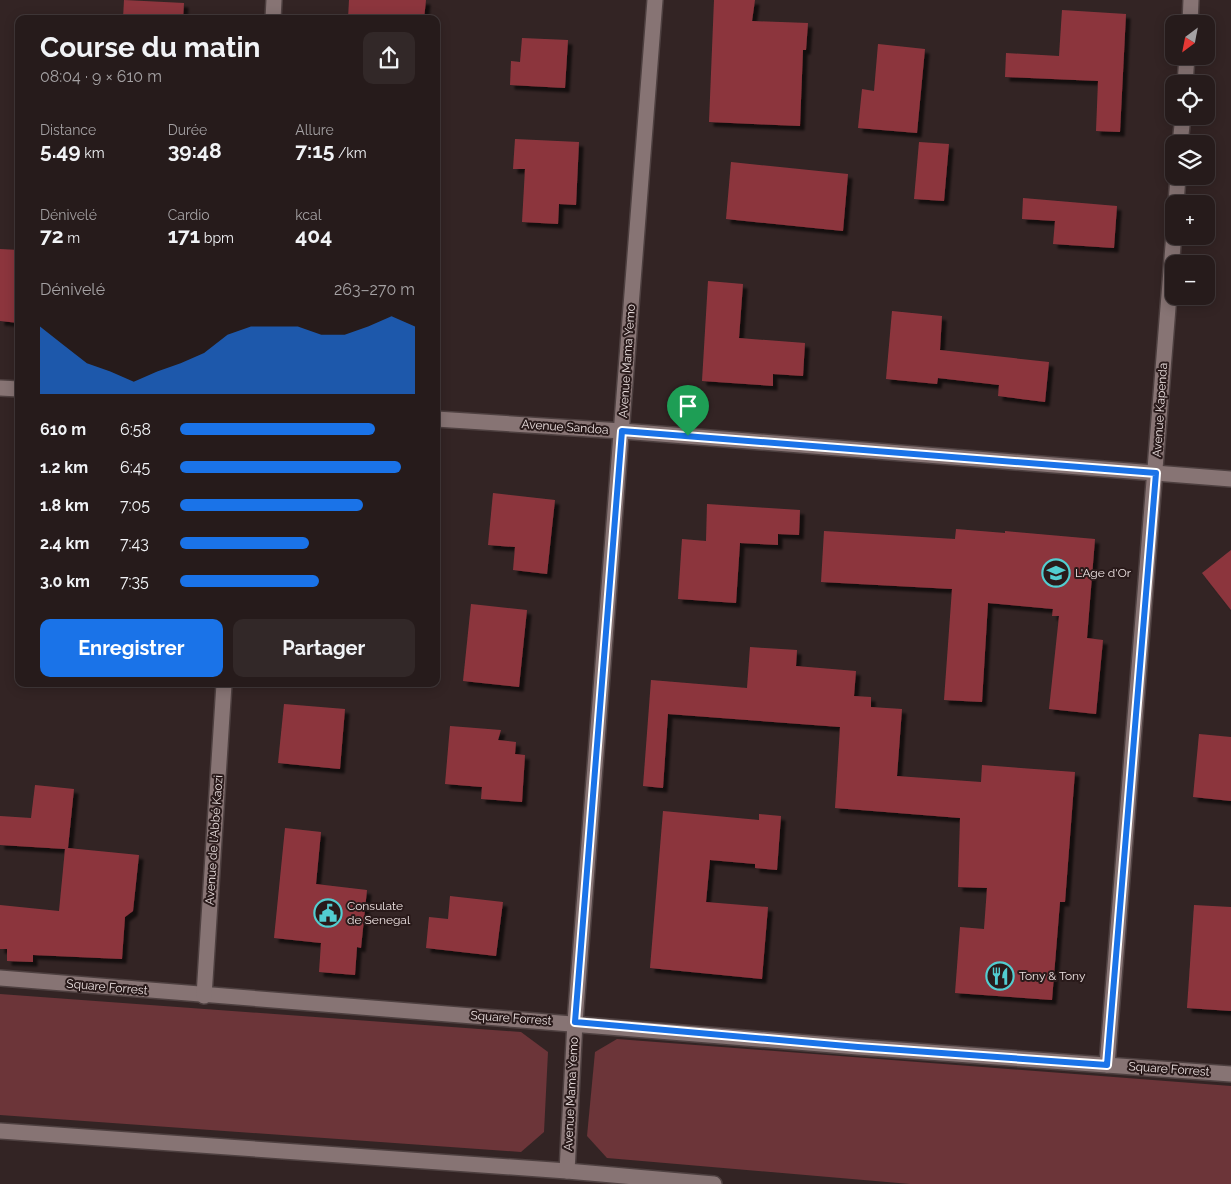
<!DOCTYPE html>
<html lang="fr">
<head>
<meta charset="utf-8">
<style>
  body { margin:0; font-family:Raleway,sans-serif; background:#322828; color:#f1f3f6; height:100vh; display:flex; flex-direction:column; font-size:19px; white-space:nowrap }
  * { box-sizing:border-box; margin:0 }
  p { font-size:16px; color:#a4a1a3 }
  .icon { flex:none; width:28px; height:28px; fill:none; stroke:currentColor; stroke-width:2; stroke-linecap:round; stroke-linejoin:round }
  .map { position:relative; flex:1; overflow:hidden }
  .details { position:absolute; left:15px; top:15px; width:425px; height:672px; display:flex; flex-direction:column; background:#261b1b; border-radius:10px; box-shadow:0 2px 12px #0003,0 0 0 1px #42393a }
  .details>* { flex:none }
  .needle { width:32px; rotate:212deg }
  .tools { position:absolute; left:1165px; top:15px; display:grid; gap:10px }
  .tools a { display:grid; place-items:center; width:50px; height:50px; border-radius:10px; background:#261b1b; box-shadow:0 2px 12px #0003,0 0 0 1px #42393a; font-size:25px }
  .pin { position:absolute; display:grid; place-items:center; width:42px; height:42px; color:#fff; margin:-51px -21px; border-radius:50% 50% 50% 0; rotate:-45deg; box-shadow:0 0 5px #0007 }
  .pin .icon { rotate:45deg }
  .round { display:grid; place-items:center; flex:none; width:52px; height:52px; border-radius:10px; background:#322828 }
  .head { display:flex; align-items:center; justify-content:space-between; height:85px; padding:0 25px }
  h1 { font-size:28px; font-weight:700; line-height:38px }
  .figures { display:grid; grid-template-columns:repeat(3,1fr); gap:8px; height:85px; padding:5px 25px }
  .figures div { display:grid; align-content:center }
  .figures b { font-size:21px; font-weight:700 }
  .figures small { font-size:14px; font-weight:400 }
  .figures p { font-size:14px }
  .chart { height:140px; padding:10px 25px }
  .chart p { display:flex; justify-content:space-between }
  .chart svg { width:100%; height:90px; margin-top:5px; fill:#1a73e8; opacity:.7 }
  .action { display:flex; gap:10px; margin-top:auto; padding:10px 25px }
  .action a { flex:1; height:58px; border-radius:10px; background:#1a73e8; color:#fff; font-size:20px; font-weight:700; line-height:58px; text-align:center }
  .action a+a { background:#322828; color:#f1f3f6 }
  ul { padding:0 25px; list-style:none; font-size:16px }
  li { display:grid; grid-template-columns:80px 60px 1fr; align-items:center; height:38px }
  li i { height:12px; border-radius:6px; background:#1a73e8 }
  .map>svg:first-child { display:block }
  .green { fill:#6c3539 }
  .building { fill:#8c363e; filter:url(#shadow) }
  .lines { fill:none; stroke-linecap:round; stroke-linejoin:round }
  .minor-casing { stroke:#4e4040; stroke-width:18 }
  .minor { stroke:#877474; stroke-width:15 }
  .route-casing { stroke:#fff; stroke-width:10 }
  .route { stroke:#1a73e8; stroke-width:6 }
  .labels { text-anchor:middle; stroke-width:4; stroke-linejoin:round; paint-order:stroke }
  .street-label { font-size:12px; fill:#eee3e3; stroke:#291a1a }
  .poi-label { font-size:12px; fill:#eee3e3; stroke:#291a1a; text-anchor:start }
</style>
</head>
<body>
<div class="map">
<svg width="1231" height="1184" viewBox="0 0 1231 1184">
  <defs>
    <filter id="shadow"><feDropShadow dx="4.5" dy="4.5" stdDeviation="1" flood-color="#0009"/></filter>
  </defs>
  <rect width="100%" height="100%" fill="#332424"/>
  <g class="green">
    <path d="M 0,994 L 521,1032 L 548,1052 L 544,1132 L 521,1152 L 0,1115 Z"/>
    <path d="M 617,1039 L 1231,1086 L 1231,1184 L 910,1184 L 607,1158 L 587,1136 L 595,1052 Z"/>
  </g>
  <g class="building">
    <path d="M 124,0 L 184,3 L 183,19 L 123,19 Z"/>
    <path d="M 349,0 L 426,0 L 424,19 L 348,19 Z"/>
    <path d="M 714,0 L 755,0 L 752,21 L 808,23 L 806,50 L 803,50 L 800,126 L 709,122 Z"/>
    <path d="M 1062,10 L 1126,14 L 1120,132 L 1096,131 L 1098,81 L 1005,77 L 1006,53 L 1059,56 Z"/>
    <path d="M 522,38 L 568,40 L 565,88 L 510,85 L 511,61 L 520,62 Z"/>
    <path d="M 878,44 L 925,49 L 917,133 L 858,128 L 862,89 L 874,91 Z"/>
    <path d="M 515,139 L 579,142 L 576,205 L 559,204 L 558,224 L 522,222 L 525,169 L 513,169 Z"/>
    <path d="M 919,142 L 949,144 L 944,201 L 914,199 Z"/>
    <path d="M 731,162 L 848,174 L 843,231 L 726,219 Z"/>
    <path d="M 1023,198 L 1117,206 L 1114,248 L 1053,244 L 1055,221 L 1022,219 Z"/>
    <path d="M 0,249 L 19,250 L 19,323 L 0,321 Z"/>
    <path d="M 708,281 L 743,284 L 739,338 L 805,343 L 803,376 L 773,374 L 773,386 L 702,381 Z"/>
    <path d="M 892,311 L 942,316 L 940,350 L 1049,362 L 1045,402 L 998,396 L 999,385 L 938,378 L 937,384 L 886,379 Z"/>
    <path d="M 493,493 L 555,500 L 547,574 L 513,570 L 515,547 L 488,545 Z"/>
    <path d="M 707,504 L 800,510 L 799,535 L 778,534 L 778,545 L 740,543 L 736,603 L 678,599 L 682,539 L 706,541 Z"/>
    <path d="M 956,529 L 1005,533 L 1005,531 L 1095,539 L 1087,638 L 1103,640 L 1096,714 L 1049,709 L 1059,616 L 1052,616 L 1053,609 L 988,603 L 982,702 L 944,700 L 952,589 L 821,582 L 824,531 L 955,539 Z"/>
    <path d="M 1231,550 L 1231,610 L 1202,573 Z"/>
    <path d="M 471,604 L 527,610 L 519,687 L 463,681 Z"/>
    <path d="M 750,647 L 797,650 L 796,666 L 856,671 L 854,696 L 871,697 L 871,707 L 902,709 L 897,776 L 981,782 L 982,765 L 1075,772 L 1065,902 L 1060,902 L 1052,1000 L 955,993 L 960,927 L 984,929 L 987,888 L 958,887 L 960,818 L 835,808 L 840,727 L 668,714 L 663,788 L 643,786 L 651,680 L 747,688 Z"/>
    <path d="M 284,704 L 345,709 L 340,769 L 278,763 Z"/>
    <path d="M 450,726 L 501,730 L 498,740 L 516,742 L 515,754 L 525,755 L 522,802 L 481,799 L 482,787 L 445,784 Z"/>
    <path d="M 1199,734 L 1231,737 L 1231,801 L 1193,797 Z"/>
    <path d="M 35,785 L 74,789 L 68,848 L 139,855 L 133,911 L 125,917 L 122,959 L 33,955 L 33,962 L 7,961 L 7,949 L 0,949 L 0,905 L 59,911 L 65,849 L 0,845 L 0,816 L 31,818 Z"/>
    <path d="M 663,811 L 759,820 L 759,814 L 781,816 L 777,870 L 755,868 L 755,864 L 710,860 L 706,902 L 768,907 L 762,979 L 650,968 Z"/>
    <path d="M 285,828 L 321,832 L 316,884 L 367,890 L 361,948 L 357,947 L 355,975 L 319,972 L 321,943 L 274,938 Z"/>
    <path d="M 450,896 L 503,902 L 496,956 L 426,948 L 429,917 L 448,919 Z"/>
    <path d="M 1194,905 L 1231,907 L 1231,1011 L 1187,1008 Z"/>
  </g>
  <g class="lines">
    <g class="minor-casing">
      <g id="minor">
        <path d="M 273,19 L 274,0"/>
        <path d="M 1190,24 L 1191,0"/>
        <path d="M 1185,84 L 1187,56"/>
        <path d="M 1180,144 L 1183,116"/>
        <path d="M 1176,204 L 1178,176"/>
        <path d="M 0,388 L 19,389"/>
        <path d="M 436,419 L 622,431 L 1231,479"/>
        <path d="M 0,978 L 858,1047 L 1231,1074"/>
        <path d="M 204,996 L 224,684"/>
        <path d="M 1107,1065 L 1174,233"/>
        <path d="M 0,1131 L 567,1171 L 714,1184"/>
        <path d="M 567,1171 L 575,1022 L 655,0"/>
      </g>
    </g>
    <use href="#minor" class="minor"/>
  </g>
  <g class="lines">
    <g class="route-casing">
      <path id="route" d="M 622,431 L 1156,473 L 1107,1065 L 858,1047 L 575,1022 Z"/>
    </g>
    <use href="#route" class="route"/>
  </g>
  <defs>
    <g id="school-ring" transform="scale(1.4375)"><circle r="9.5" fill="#291a1a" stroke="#52cdd0" stroke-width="1.5"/><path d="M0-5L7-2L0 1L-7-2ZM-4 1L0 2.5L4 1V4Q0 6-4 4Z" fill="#52cdd0"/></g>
    <g id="civic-ring" transform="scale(1.4375)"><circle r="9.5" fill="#291a1a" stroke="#52cdd0" stroke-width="1.5"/><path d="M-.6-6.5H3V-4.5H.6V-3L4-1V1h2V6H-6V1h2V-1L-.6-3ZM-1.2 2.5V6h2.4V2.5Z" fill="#52cdd0"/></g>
    <g id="restaurant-ring" transform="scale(1.4375)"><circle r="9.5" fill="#291a1a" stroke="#52cdd0" stroke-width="1.5"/><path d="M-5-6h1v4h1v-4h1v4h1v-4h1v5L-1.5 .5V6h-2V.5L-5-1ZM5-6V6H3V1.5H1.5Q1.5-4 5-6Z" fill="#52cdd0"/></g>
  </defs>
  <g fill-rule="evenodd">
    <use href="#school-ring" x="1056" y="573"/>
    <use href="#civic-ring" x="328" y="913"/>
    <use href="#restaurant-ring" x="1000" y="976"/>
  </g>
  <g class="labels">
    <g class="street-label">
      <text transform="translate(627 361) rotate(-86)" y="4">Avenue Mama Yemo</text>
      <text transform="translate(1160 410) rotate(-86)" y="4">Avenue Kapenda</text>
      <text transform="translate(565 427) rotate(4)" y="4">Avenue Sandoa</text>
      <text transform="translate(214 840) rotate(-86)" y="4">Avenue de l'Abbé Kaozi</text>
      <text transform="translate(107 987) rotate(5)" y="4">Square Forrest</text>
      <text transform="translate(511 1018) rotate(4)" y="4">Square Forrest</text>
      <text transform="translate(1169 1069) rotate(4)" y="4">Square Forrest</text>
      <text transform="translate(571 1094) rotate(-87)" y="4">Avenue Mama Yemo</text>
    </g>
    <g class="poi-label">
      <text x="1075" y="577">L'Age d'Or</text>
      <text x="347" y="910">Consulate<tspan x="347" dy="14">de Senegal</tspan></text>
      <text x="1019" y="980">Tony &amp; Tony</text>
    </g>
  </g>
</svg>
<div class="tools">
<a><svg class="needle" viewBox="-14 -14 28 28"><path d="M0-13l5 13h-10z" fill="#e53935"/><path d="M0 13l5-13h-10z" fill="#a4a1a3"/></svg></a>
<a><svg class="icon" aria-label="locate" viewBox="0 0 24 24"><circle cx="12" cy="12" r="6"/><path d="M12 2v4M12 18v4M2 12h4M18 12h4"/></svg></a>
<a><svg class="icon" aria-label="layers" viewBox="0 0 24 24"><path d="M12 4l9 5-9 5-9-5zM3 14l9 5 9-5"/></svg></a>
<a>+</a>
<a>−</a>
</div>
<div class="pin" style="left:688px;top:436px;background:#1e9e55"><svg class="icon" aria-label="arrive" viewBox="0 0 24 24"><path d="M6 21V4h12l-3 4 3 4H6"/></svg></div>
<section class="details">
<div class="head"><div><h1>Course du matin</h1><p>08:04 · 9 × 610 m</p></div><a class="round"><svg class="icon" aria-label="share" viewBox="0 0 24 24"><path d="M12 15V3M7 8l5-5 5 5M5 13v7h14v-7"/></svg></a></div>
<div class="figures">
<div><p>Distance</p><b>5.49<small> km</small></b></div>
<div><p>Durée</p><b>39:48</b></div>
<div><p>Allure</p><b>7:15<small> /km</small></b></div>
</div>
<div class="figures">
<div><p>Dénivelé</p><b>72<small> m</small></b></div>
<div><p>Cardio</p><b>171<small> bpm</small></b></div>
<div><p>kcal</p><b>404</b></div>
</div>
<div class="chart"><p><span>Dénivelé</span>263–270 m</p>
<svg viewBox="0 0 160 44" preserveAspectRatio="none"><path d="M0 44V11L10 20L20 29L30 33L40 38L50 33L60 29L70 24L80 15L90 11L100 11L110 11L120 15L130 15L140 11L150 6L160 11V44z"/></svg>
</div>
<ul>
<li><b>610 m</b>6:58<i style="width:83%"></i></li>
<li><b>1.2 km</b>6:45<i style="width:94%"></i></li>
<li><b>1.8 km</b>7:05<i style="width:78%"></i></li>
<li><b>2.4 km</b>7:43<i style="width:55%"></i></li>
<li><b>3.0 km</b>7:35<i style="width:59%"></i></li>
</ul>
<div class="action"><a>Enregistrer</a><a>Partager</a></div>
</section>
</div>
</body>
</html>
